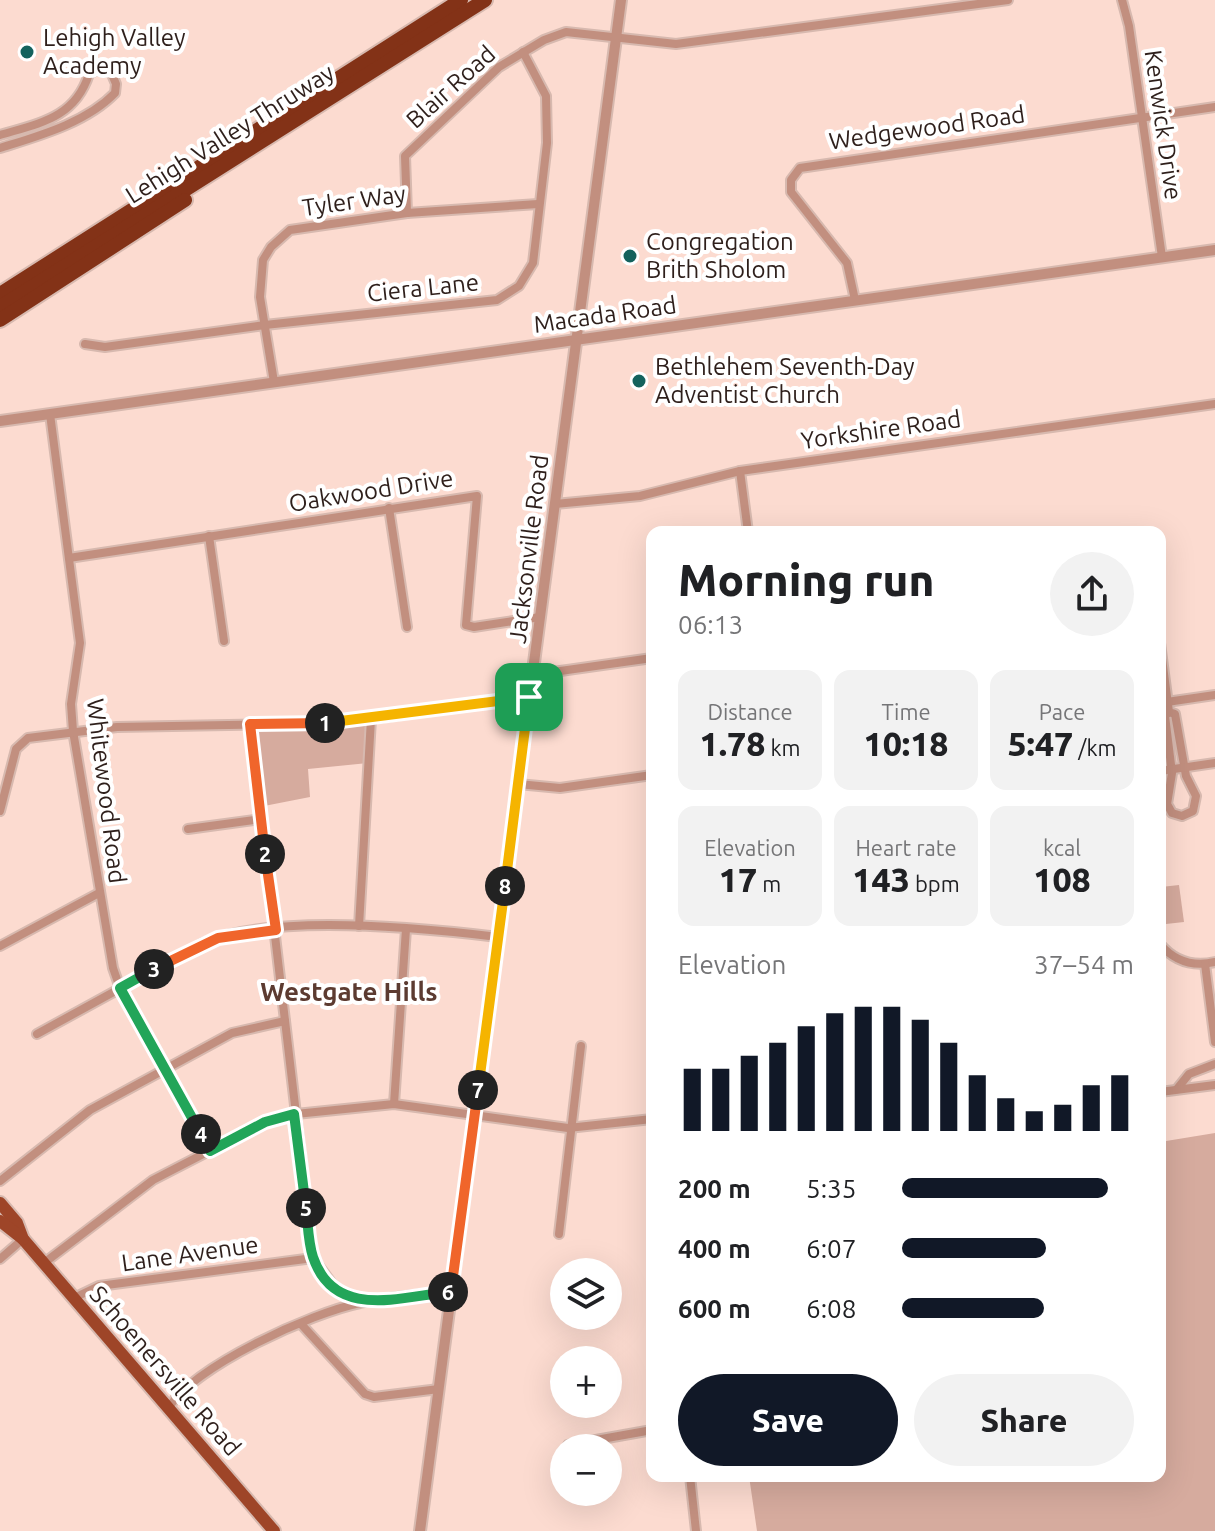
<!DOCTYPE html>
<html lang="en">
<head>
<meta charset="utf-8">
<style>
  body { margin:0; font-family:Ubuntu,sans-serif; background:#f2f2f2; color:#202124; height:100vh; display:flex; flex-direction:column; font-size:30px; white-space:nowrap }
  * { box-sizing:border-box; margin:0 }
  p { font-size:26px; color:#757577 }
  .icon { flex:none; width:44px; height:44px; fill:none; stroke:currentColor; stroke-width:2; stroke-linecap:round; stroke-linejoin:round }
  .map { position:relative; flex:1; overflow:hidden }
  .details { position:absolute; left:646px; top:526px; width:520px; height:956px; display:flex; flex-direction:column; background:#fff; border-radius:16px; box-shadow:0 8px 32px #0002 }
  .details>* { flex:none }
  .controls { position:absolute; left:550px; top:1258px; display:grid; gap:16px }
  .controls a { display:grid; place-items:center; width:72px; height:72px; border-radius:50%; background:#fff; box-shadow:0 8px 32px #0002; font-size:40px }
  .pin { position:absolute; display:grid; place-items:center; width:68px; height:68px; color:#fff; margin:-34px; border-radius:16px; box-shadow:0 4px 12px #0006 }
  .km { position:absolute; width:40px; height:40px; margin:-20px; border-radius:50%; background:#222; color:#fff; font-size:22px; line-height:40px; text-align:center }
  .round { display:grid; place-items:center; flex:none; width:84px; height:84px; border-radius:42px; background:#f2f2f2 }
  .headline { display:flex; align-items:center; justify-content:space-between; height:136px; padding:0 32px }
  h1 { font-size:44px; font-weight:800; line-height:60px }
  .figures { display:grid; grid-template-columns:repeat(3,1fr); gap:12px; height:136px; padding:8px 32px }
  .figures div { display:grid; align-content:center; border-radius:16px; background:#f2f2f2; text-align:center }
  .figures b { font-size:34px; font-weight:800 }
  .figures small { font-size:22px; font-weight:400 }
  .figures p { font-size:22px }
  .chart { height:224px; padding:16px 32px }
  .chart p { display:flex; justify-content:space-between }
  .chart svg { width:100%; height:144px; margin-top:8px; stroke:#111827; stroke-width:6 }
  .button { display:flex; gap:16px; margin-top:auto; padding:16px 32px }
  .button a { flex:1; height:92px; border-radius:48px; background:#111827; color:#fff; font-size:32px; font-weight:800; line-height:92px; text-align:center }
  .button a+a { background:#f2f2f2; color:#202124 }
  ul { padding:0 32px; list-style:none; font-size:26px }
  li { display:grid; grid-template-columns:128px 96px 1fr; align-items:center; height:60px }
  li i { height:20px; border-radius:10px; background:#111827 }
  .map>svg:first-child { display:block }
  .green { fill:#d6ab9e }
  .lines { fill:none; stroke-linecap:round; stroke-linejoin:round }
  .minor-casing { stroke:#d7b9af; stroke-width:12 }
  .tertiary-casing { stroke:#d7b9af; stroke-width:14 }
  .primary-casing { stroke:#d7b9af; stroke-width:16 }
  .motorway-casing { stroke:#d7b9af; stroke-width:18 }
  .minor { stroke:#c28f7f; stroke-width:8 }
  .tertiary { stroke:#c28f7f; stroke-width:10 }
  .primary { stroke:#9e4528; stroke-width:12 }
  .motorway { stroke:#833217; stroke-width:14 }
  .split-1-casing { stroke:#fff; stroke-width:16 }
  .split-2-casing { stroke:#fff; stroke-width:16 }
  .split-3-casing { stroke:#fff; stroke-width:16 }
  .split-4-casing { stroke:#fff; stroke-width:16 }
  .split-5-casing { stroke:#fff; stroke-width:16 }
  .split-6-casing { stroke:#fff; stroke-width:16 }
  .split-7-casing { stroke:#fff; stroke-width:16 }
  .split-8-casing { stroke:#fff; stroke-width:16 }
  .split-9-casing { stroke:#fff; stroke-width:16 }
  .split-1 { stroke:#f5b400; stroke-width:10 }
  .split-2 { stroke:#f0652b; stroke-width:10 }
  .split-3 { stroke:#f0652b; stroke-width:10 }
  .split-4 { stroke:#22a559; stroke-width:10 }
  .split-5 { stroke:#22a559; stroke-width:10 }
  .split-6 { stroke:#22a559; stroke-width:10 }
  .split-7 { stroke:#f0652b; stroke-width:10 }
  .split-8 { stroke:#f5b400; stroke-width:10 }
  .split-9 { stroke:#f5b400; stroke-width:10 }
  .poi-dot { fill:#14625d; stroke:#fff; stroke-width:3 }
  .labels { text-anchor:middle; stroke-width:8; stroke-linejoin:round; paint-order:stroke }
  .poi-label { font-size:24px; fill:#2e1f1b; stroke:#fff; text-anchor:start }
  .street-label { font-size:24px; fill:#2e1f1b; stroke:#fff }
  .neighbourhood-label { font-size:26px; font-weight:bold; fill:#5c3b31; stroke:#fff }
</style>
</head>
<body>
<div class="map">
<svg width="1215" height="1531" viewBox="0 0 1215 1531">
  <rect width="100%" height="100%" fill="#fcdbd0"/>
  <g class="green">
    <path d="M 371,719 L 368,763 L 308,769 L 310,797 L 259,807 L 250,724 Z"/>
    <path d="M 1179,885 L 1184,922 L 1166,924 L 1161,887 Z"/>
    <path d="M 1215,1133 L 1215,1531 L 757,1531 L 749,1476 L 1160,1476 L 1160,1142 Z"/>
  </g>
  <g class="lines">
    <g class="minor-casing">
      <g id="minor">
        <path d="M 1122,0 L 1129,26 L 1162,257"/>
        <path d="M 0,135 C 40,123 75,118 89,74 L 97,70 L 111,72 L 116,84 L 115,93 C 86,123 38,136 0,148"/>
        <path d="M 407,213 L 405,156 L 499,67 L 544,40 L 566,32 L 676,44 L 1008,0"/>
        <path d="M 855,300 L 847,263 L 791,192 L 791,180 L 800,168 L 1215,107"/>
        <path d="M 85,344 L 105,347 L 265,325 L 497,300 L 519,286 L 533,263 L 547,143 L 546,96 L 523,52"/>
        <path d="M 274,382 L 260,297 L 263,260 L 271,247 L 290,230 L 407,213 L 538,204"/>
        <path d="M 50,414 L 80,643 L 71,704 L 73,731 L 113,968 L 120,988 L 210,1151"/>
        <path d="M 740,471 L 748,532"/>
        <path d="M 555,504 L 640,496 L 740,471 L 1215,404"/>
        <path d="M 389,508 L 407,627"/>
        <path d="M 209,536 L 224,641"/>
        <path d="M 69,558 L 477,496 L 466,625 L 474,627 L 540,617"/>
        <path d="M 1160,643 L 1169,712 L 1165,716 L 1172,773 L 1167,804 L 1172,813 L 1182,816 L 1193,811 L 1196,796 L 1186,776 L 1175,714 L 1169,712"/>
        <path d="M 532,675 L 652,658"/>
        <path d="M 1160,703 L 1215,695"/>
        <path d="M 250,724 L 313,1258 L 336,1289 L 362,1302"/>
        <path d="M 1160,771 L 1215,763"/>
        <path d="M 518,784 L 560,788 L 652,775"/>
        <path d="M 0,811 L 16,749 L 28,738 L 117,727 L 341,723 L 529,697"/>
        <path d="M 188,829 L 261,819"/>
        <path d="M 359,926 L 371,719"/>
        <path d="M 1160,944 C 1175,962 1193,967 1215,962"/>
        <path d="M 0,946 L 99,893"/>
        <path d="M 1205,964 L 1215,1042"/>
        <path d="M 37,1034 L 203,943 C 271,913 423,928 498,937"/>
        <path d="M 1177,1089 L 1189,1074 L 1215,1064"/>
        <path d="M 1160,1092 L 1215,1085"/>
        <path d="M 394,1104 L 406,929"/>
        <path d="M 0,1181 L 90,1110 L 232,1033 L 285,1021"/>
        <path d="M 559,1234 L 581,1046"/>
        <path d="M 0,1259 L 23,1239"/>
        <path d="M 44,1263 L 153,1180 L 265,1122 L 286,1115 L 394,1104 L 568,1128 L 652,1119"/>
        <path d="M 74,1298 L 99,1286 L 313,1258"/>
        <path d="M 301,1324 L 365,1394 L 374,1397 L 439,1389"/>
        <path d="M 169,1407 C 197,1365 311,1313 360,1303 C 390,1296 421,1295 451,1291"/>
        <path d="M 568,1445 L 652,1430"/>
        <path d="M 690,1476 L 696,1531"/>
      </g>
    </g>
    <g class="tertiary-casing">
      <g id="tertiary">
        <path d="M 0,421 L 1215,250"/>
        <path d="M 420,1531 L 621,0"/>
      </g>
    </g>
    <g class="primary-casing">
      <g id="primary">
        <path d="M 0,1203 L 17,1223 L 23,1239 L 274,1531"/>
        <path d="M 0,1221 L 23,1239"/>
      </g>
    </g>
    <g class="motorway-casing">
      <g id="motorway">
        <path d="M 0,294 L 461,0"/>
        <path d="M 0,307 L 485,0"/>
        <path d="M 0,320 L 185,200"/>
      </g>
    </g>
    <use href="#minor" class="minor"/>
    <use href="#tertiary" class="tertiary"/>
    <use href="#primary" class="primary"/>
    <use href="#motorway" class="motorway"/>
  </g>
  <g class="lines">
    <g class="split-1-casing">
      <path id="split-1" d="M 325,723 L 529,697"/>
    </g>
    <g class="split-2-casing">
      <path id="split-2" d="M 265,854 L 250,724 L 325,723"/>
    </g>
    <g class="split-3-casing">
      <path id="split-3" d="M 154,969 L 218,938 L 276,930 L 265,854"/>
    </g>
    <g class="split-4-casing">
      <path id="split-4" d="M 154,969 L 120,988 L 201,1134"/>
    </g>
    <g class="split-5-casing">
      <path id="split-5" d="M 201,1134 L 210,1151 L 265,1122 L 294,1114 L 306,1208"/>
    </g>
    <g class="split-6-casing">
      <path id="split-6" d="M 306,1208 C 308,1224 308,1242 313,1257 C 334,1320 400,1297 448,1292"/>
    </g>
    <g class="split-7-casing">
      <path id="split-7" d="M 448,1292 L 451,1291 L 478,1090"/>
    </g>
    <g class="split-8-casing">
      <path id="split-8" d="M 478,1090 L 505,886"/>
    </g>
    <g class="split-9-casing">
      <path id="split-9" d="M 505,886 L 529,697"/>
    </g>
    <use href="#split-1" class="split-1"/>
    <use href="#split-2" class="split-2"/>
    <use href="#split-3" class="split-3"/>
    <use href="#split-4" class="split-4"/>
    <use href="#split-5" class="split-5"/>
    <use href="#split-6" class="split-6"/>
    <use href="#split-7" class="split-7"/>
    <use href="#split-8" class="split-8"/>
    <use href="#split-9" class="split-9"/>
  </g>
  <g class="poi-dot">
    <circle cx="27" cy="52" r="8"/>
    <circle cx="630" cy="256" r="8"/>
    <circle cx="639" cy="381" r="8"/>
  </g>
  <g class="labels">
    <g class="poi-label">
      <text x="43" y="46">Lehigh Valley<tspan x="43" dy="28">Academy</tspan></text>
      <text x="646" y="250">Congregation<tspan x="646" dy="28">Brith Sholom</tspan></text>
      <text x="655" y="375">Bethlehem Seventh-Day<tspan x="655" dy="28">Adventist Church</tspan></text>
    </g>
    <g class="street-label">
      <text transform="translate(451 87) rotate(-42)" y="8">Blair Road</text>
      <text transform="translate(1163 125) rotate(82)" y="8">Kenwick Drive</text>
      <text transform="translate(927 128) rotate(-8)" y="8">Wedgewood Road</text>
      <text transform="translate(230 134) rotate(-32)" y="8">Lehigh Valley Thruway</text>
      <text transform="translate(354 201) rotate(-8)" y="8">Tyler Way</text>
      <text transform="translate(423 288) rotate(-6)" y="8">Ciera Lane</text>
      <text transform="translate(605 315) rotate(-8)" y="8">Macada Road</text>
      <text transform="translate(881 430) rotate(-8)" y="8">Yorkshire Road</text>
      <text transform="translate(371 491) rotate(-9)" y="8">Oakwood Drive</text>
      <text transform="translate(529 549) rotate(-83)" y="8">Jacksonville Road</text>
      <text transform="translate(106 791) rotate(83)" y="8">Whitewood Road</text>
      <text transform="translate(190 1254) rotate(-8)" y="8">Lane Avenue</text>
      <text transform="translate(165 1371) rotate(49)" y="8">Schoenersville Road</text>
    </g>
    <g class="neighbourhood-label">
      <text x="349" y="1001">Westgate Hills</text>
    </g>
  </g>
</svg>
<div class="controls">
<a><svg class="icon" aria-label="layers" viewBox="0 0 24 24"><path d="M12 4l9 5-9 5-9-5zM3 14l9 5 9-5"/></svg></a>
<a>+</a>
<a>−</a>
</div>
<div class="pin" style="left:529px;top:697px;background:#1e9e55"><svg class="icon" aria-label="arrive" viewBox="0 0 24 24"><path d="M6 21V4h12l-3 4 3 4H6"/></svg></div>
<b class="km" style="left:325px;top:723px">1</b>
<b class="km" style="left:265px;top:854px">2</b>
<b class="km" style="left:154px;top:969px">3</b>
<b class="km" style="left:201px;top:1134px">4</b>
<b class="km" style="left:306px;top:1208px">5</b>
<b class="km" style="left:448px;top:1292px">6</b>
<b class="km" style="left:478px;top:1090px">7</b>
<b class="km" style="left:505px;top:886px">8</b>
<section class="details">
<div class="headline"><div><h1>Morning run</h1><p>06:13</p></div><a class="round"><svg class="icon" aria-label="share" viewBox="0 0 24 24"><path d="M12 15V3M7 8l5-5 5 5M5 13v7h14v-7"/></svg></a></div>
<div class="figures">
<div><p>Distance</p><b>1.78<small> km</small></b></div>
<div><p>Time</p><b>10:18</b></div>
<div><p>Pace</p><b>5:47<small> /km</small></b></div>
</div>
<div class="figures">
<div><p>Elevation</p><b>17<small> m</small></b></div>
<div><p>Heart rate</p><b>143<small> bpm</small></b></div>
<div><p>kcal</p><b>108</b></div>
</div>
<div class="chart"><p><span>Elevation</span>37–54 m</p>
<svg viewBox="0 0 160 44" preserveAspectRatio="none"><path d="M5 44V25M15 44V25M25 44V21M35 44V17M45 44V12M55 44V8M65 44V6M75 44V6M85 44V10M95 44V17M105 44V27M115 44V34M125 44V38M135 44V36M145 44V30M155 44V27"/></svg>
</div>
<ul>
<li><b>200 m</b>5:35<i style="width:89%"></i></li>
<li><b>400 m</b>6:07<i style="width:62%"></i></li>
<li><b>600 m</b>6:08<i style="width:61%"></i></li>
</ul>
<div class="button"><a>Save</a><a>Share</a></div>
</section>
</div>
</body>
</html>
